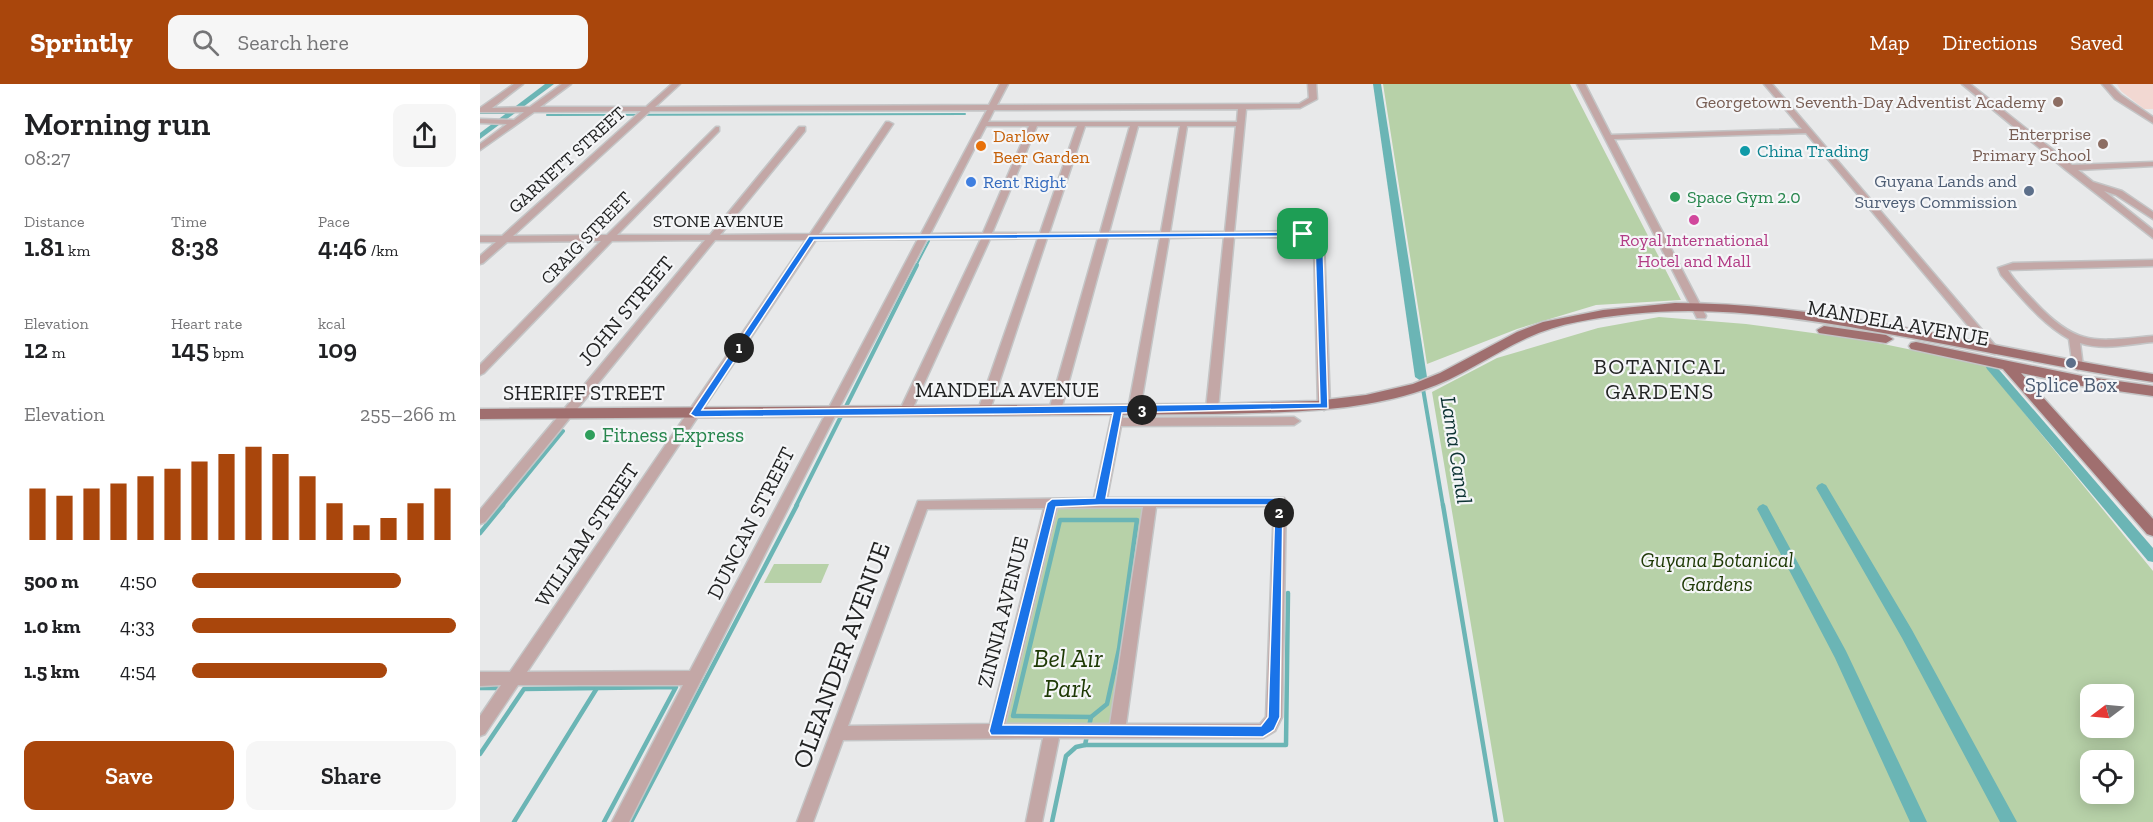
<!DOCTYPE html>
<html lang="en">
<head>
<meta charset="utf-8">
<style>
  body { margin:0; font-family:"Zilla Slab",serif; background:#f6f6f6; color:#202124; height:100vh; display:flex; flex-direction:column; font-size:22px; white-space:nowrap }
  * { box-sizing:border-box; margin:0 }
  p { font-size:20px; color:#757577 }
  .icon { flex:none; width:33px; height:33px; fill:none; stroke:currentColor; stroke-width:2; stroke-linecap:round; stroke-linejoin:round }
  .map { position:relative; flex:1; overflow:hidden }
  .side { display:flex; flex-direction:column; background:#fff; width:480px }
  .side>* { flex:none }
  .needle { width:39px; rotate:254deg }
  .fabs { position:absolute; left:1600px; top:600px; display:grid; gap:12px }
  .fabs a { display:grid; place-items:center; width:54px; height:54px; border-radius:12px; background:#fff; box-shadow:0 3px 15px #0003; font-size:30px }
  .pin { position:absolute; display:grid; place-items:center; width:51px; height:51px; color:#fff; margin:-26px; border-radius:12px; box-shadow:0 3px 9px #0006 }
  .km { position:absolute; width:30px; height:30px; margin:-15px; border-radius:50%; background:#222; color:#fff; font-size:16px; line-height:30px; text-align:center }
  .round { display:grid; place-items:center; flex:none; width:63px; height:63px; border-radius:12px; background:#f6f6f6 }
  .overview { display:flex; align-items:center; justify-content:space-between; height:102px; padding:0 24px }
  h1 { font-size:33px; font-weight:600; line-height:45px }
  .figures { display:grid; grid-template-columns:repeat(3,1fr); gap:9px; height:102px; padding:6px 24px }
  .figures div { display:grid; align-content:center }
  .figures b { font-size:26px; font-weight:600 }
  .figures small { font-size:16px; font-weight:400 }
  .figures p { font-size:16px }
  .chart { height:168px; padding:12px 24px }
  .chart p { display:flex; justify-content:space-between }
  .chart svg { width:100%; height:108px; margin-top:6px; stroke:#a9460c; stroke-width:6 }
  .button { display:flex; gap:12px; margin-top:auto; padding:12px 24px }
  .button a { flex:1; height:69px; border-radius:12px; background:#a9460c; color:#fff; font-size:24px; font-weight:600; line-height:69px; text-align:center }
  .button a+a { background:#f6f6f6; color:#202124 }
  ul { padding:0 24px; list-style:none; font-size:20px }
  li { display:grid; grid-template-columns:96px 72px 1fr; align-items:center; height:45px }
  li i { height:15px; border-radius:8px; background:#a9460c }
  header { display:flex; align-items:center; gap:36px; box-sizing:border-box; height:84px; padding:0 30px; background:#a9460c; color:#fff }
  header strong { font-size:28px }
  nav { display:flex; gap:33px; margin-inline-start:auto; font-size:21px }
  .search { width:420px; height:54px; background:#f6f6f6; display:flex; align-items:center; gap:15px; box-sizing:border-box; padding:0 21px; border-radius:12px; color:#757577; font-size:22px }
  main { display:flex; flex:1; min-height:0 }
  .map>svg:first-child { display:block }
  .medical { fill:#f2d8d2 }
  .green { fill:#b7d1a8; fill-rule:evenodd }
  .lines { fill:none; stroke-linecap:round; stroke-linejoin:round }
  .stream-far2 { stroke:#6bb5b5; stroke-width:2 }
  .stream-far1 { stroke:#6bb5b5; stroke-width:4 }
  .stream { stroke:#6bb5b5; stroke-width:4.5 }
  .canal { fill:#6bb5b5; fill-rule:evenodd }
  .minor-casing { stroke:#c4c5c6; stroke-width:3 }
  .major-casing { stroke:#c4c5c6; stroke-width:3 }
  .minor { fill:#c3a7a6; fill-rule:evenodd }
  .major { fill:#a06f6f; fill-rule:evenodd }
  .route { fill:#1a73e8; stroke:#fff; stroke-width:1.5; fill-rule:evenodd }
  .education-dot { fill:#8d6e63; stroke:#f5f6f8; stroke-width:2 }
  .food-dot { fill:#e8710a; stroke:#f5f6f8; stroke-width:2 }
  .culture-dot { fill:#0f9aa8; stroke:#f5f6f8; stroke-width:2 }
  .shop-dot { fill:#3f7fe0; stroke:#f5f6f8; stroke-width:2 }
  .service-dot { fill:#5c6f8a; stroke:#f5f6f8; stroke-width:2 }
  .leisure-dot { fill:#2e9e5b; stroke:#f5f6f8; stroke-width:2 }
  .hotel-dot { fill:#d1479c; stroke:#f5f6f8; stroke-width:2 }
  .labels { text-anchor:middle; stroke-width:4.5; stroke-linejoin:round; paint-order:stroke }
  .far-education-label { font-size:18px; fill:#785e54; stroke:#f5f6f8; text-anchor:end }
  .far-food-label { font-size:18px; fill:#c56008; stroke:#f5f6f8; text-anchor:start }
  .far-culture-label { font-size:18px; fill:#0d838f; stroke:#f5f6f8; text-anchor:start }
  .far-street-label { font-size:18px; fill:#222323; stroke:#f5f6f8 }
  .far-service-label { font-size:18px; fill:#4e5e75; stroke:#f5f6f8; text-anchor:end }
  .far-shop-label { font-size:18px; fill:#366cbe; stroke:#f5f6f8; text-anchor:start }
  .far-leisure-label { font-size:18px; fill:#27864d; stroke:#f5f6f8; text-anchor:start }
  .far-hotel-label { font-size:18px; fill:#b23c85; stroke:#f5f6f8 }
  .street-label { font-size:21px; fill:#222323; stroke:#f5f6f8 }
  .service-label { font-size:21px; fill:#4e5e75; stroke:#f5f6f8 }
  .leisure-label { font-size:21px; fill:#27864d; stroke:#f5f6f8; text-anchor:start }
  .park-label { font-size:21px; font-style:italic; fill:#1e3905; stroke:#f5f6f8 }
  .neighbourhood-label { font-size:22px; letter-spacing:1.5px; fill:#222323; stroke:#f5f6f8 }
  .water-label { font-size:22px; font-style:italic; fill:#0e3434; stroke:#f5f6f8 }
  .near-street-label { font-size:26px; fill:#222323; stroke:#f5f6f8 }
  .near-park-label { font-size:26px; font-style:italic; fill:#1e3905; stroke:#f5f6f8 }
</style>
</head>
<body>
<header>
<strong>Sprintly</strong>
<div class="search"><svg class="icon" aria-label="search" viewBox="0 0 24 24"><circle cx="10" cy="10" r="6"/><path d="M15 15l6 6"/></svg>Search here</div>
<nav><a>Map</a><a>Directions</a><a>Saved</a></nav>
</header>
<main>
<section class="side">
<div class="overview"><div><h1>Morning run</h1><p>08:27</p></div><a class="round"><svg class="icon" aria-label="share" viewBox="0 0 24 24"><path d="M12 15V3M7 8l5-5 5 5M5 13v7h14v-7"/></svg></a></div>
<div class="figures">
<div><p>Distance</p><b>1.81<small> km</small></b></div>
<div><p>Time</p><b>8:38</b></div>
<div><p>Pace</p><b>4:46<small> /km</small></b></div>
</div>
<div class="figures">
<div><p>Elevation</p><b>12<small> m</small></b></div>
<div><p>Heart rate</p><b>145<small> bpm</small></b></div>
<div><p>kcal</p><b>109</b></div>
</div>
<div class="chart"><p><span>Elevation</span>255–266 m</p>
<svg viewBox="0 0 160 44" preserveAspectRatio="none"><path d="M5 44V23M15 44V26M25 44V23M35 44V21M45 44V18M55 44V15M65 44V12M75 44V9M85 44V6M95 44V9M105 44V18M115 44V29M125 44V38M135 44V35M145 44V29M155 44V23"/></svg>
</div>
<ul>
<li><b>500 m</b>4:50<i style="width:79%"></i></li>
<li><b>1.0 km</b>4:33<i style="width:100%"></i></li>
<li><b>1.5 km</b>4:54<i style="width:74%"></i></li>
</ul>
<div class="button"><a>Save</a><a>Share</a></div>
</section>
<div class="map">
<svg width="1673" height="738" viewBox="0 0 1673 738">
  <rect width="100%" height="100%" fill="#e8e9ea"/>
  <path class="medical" d="M 1637,0 L 1673,0 L 1673,25 L 1664,25 L 1641,7 Z"/>
  <g class="green">
    <path d="M 903,0 L 1090,0 L 1201,216 L 1116,221 L 1037,245 L 947,280 Z"/>
    <path d="M 1179,233 L 1266,240 L 1384,256 L 1505,281 L 1673,487 L 1673,738 L 1024,738 L 952,308 L 1017,274 L 1118,244 ZM 1644,610 L 1644,644 L 1611,644 L 1611,610 ZM 1644,676 L 1644,710 L 1611,710 L 1611,676 Z"/>
    <path d="M 578,424 L 664,424 L 630,640 L 523,641 Z"/>
    <path d="M 294,480 L 349,480 L 341,499 L 284,499 Z"/>
  </g>
  <g class="lines">
    <g class="stream-far2">
      <path d="M 0,29 L 32,29"/>
      <path d="M 67,31 L 485,30"/>
      <path d="M 436,182 L 449,157"/>
    </g>
    <g class="stream-far1">
      <path d="M 941,293 L 963,422"/>
      <path d="M 22,422 L 83,347"/>
      <path d="M 316,422 L 437,181"/>
    </g>
    <g class="stream">
      <path d="M 963,421 L 1016,738"/>
      <path d="M 580,436 L 657,436 L 639,565 L 627,620 L 611,633 L 533,632 Z"/>
      <path d="M 0,449 L 23,421"/>
      <path d="M 0,604 L 21,604 L 19,607"/>
      <path d="M 605,661 L 806,661 L 808,509"/>
      <path d="M 0,670 L 44,605 L 196,603 L 124,738"/>
      <path d="M 34,738 L 117,604"/>
      <path d="M 151,738 L 317,421"/>
      <path d="M 572,738 L 586,672 L 596,663 L 605,661 L 611,633"/>
    </g>
    <g class="canal">
      <path d="M 65,0 L 74,0 L 0,55 L 0,49 Z"/>
      <path d="M 893,0 L 901,0 L 947,293 L 941,297 L 935,293 Z"/>
      <path d="M 1511,280 L 1515,281 L 1673,464 L 1673,478 L 1668,477 L 1507,285 L 1506,283 L 1507,281 Z"/>
      <path d="M 1342,399 L 1346,401 L 1432,546 L 1537,738 L 1520,738 L 1422,554 L 1336,404 L 1338,401 Z"/>
      <path d="M 1283,420 L 1287,422 L 1366,567 L 1447,738 L 1430,738 L 1355,574 L 1277,425 L 1279,422 Z"/>
    </g>
    <g class="minor-casing">
      <g id="minor">
        <path d="M 34,0 L 43,0 L 12,24 L 50,23 L 82,0 L 91,0 L 60,23 L 166,23 L 192,0 L 200,0 L 175,23 L 509,21 L 520,0 L 528,0 L 517,21 L 819,20 L 829,14 L 828,0 L 836,0 L 837,15 L 820,24 L 766,25 L 754,148 L 830,147 L 838,150 L 844,160 L 850,322 L 844,326 L 838,322 L 834,160 L 831,154 L 754,153 L 738,325 L 732,329 L 726,325 L 744,153 L 689,154 L 660,326 L 658,329 L 650,329 L 648,326 L 680,154 L 628,154 L 581,326 L 579,329 L 571,329 L 569,326 L 618,154 L 567,154 L 510,326 L 508,329 L 500,329 L 498,326 L 558,154 L 510,155 L 431,328 L 429,331 L 421,331 L 419,328 L 501,155 L 447,155 L 357,328 L 149,738 L 132,738 L 203,601 L 38,601 L 5,650 L 0,652 L 0,632 L 21,601 L 0,602 L 0,588 L 30,588 L 326,156 L 235,156 L 5,438 L 0,440 L 0,426 L 225,156 L 132,157 L 4,289 L 0,291 L 0,281 L 121,157 L 27,158 L 3,179 L 0,180 L 0,172 L 16,158 L 0,158 L 0,152 L 22,152 L 161,27 L 54,28 L 0,66 L 0,60 L 27,40 L 0,39 L 0,35 L 34,36 L 44,28 L 0,28 L 0,24 ZM 758,25 L 757,38 L 508,38 L 514,26 ZM 507,26 L 441,150 L 339,150 L 413,40 L 409,38 L 406,38 L 330,150 L 240,151 L 325,47 L 325,43 L 319,43 L 230,151 L 137,151 L 239,47 L 239,43 L 236,43 L 127,151 L 33,152 L 170,27 ZM 506,42 L 549,42 L 503,149 L 450,150 ZM 557,42 L 597,42 L 560,149 L 512,149 ZM 605,42 L 650,42 L 620,149 L 569,149 ZM 658,42 L 700,42 L 681,148 L 629,148 ZM 707,42 L 756,42 L 745,148 L 690,148 ZM 438,155 L 210,587 L 47,588 L 336,156 Z"/>
        <path d="M 1097,0 L 1105,0 L 1131,51 L 1322,45 L 1284,0 L 1292,0 L 1520,267 L 1515,270 L 1511,269 L 1326,49 L 1134,55 L 1226,232 L 1225,234 L 1217,234 Z"/>
        <path d="M 1482,0 L 1490,0 L 1592,81 L 1673,78 L 1673,82 L 1598,86 L 1613,98 L 1642,107 L 1673,128 L 1673,135 L 1636,111 L 1624,107 L 1673,146 L 1673,154 L 1586,86 Z"/>
        <path d="M 1622,0 L 1630,0 L 1641,11 L 1673,33 L 1673,39 L 1635,15 Z"/>
        <path d="M 1673,176 L 1673,182 L 1528,186 C 1534,197 1546,208 1555,218 C 1598,264 1616,257 1673,252 L 1673,258 C 1648,260 1625,267 1600,259 L 1603,283 L 1598,286 L 1593,283 L 1589,255 C 1561,239 1542,214 1521,191 L 1518,184 L 1533,179 Z"/>
        <path d="M 638,326 L 642,327 L 643,334 L 814,333 L 820,337 L 814,341 L 641,342 L 627,414 L 804,414 L 806,417 L 802,633 L 795,647 L 783,654 L 579,654 L 562,738 L 546,738 L 563,654 L 363,656 L 333,738 L 317,738 L 438,417 L 614,414 L 632,330 ZM 794,422 L 786,633 L 780,640 L 646,640 L 676,423 ZM 663,423 L 630,640 L 525,640 L 577,424 ZM 564,424 L 510,640 L 368,642 L 447,425 Z"/>
      </g>
    </g>
    <g class="major-casing">
      <g id="major">
        <path d="M 1195,219 C 1357,219 1515,266 1673,290 L 1673,298 C 1579,284 1486,263 1392,247 C 1313,233 1231,221 1151,230 C 1115,234 1079,239 1047,254 C 1012,270 980,294 943,306 C 875,329 803,328 732,330 L 0,335 L 0,325 L 732,320 L 836,317 L 886,311 L 933,300 L 960,289 L 1037,248 L 1063,238 L 1123,226 Z"/>
        <path d="M 1344,242 L 1406,251 L 1413,255 L 1406,259 L 1339,249 L 1337,246 Z"/>
        <path d="M 1436,258 L 1602,292 L 1673,302 L 1673,312 L 1602,302 L 1541,289 L 1673,435 L 1673,452 L 1667,450 L 1523,285 L 1431,265 L 1429,262 L 1431,259 Z"/>
      </g>
    </g>
    <use href="#minor" class="minor"/>
    <use href="#major" class="major"/>
  </g>
  <path class="route" d="M 823,148 L 838,151 L 843,160 L 848,324 L 642,329 L 626,414 L 803,414 L 800,633 L 794,646 L 783,653 L 511,651 L 509,647 L 567,419 L 572,415 L 615,414 L 633,329 L 215,333 L 210,330 L 329,152 ZM 823,152 L 832,154 L 835,160 L 840,319 L 222,326 L 334,156 ZM 620,421 L 795,421 L 788,633 L 781,642 L 523,641 L 576,423 Z"/>
  <g class="education-dot">
    <circle cx="1578" cy="18" r="6"/>
    <circle cx="1623" cy="60" r="6"/>
  </g>
  <circle class="food-dot" cx="501" cy="62" r="6"/>
  <circle class="culture-dot" cx="1265" cy="67" r="6"/>
  <circle class="shop-dot" cx="491" cy="98" r="6"/>
  <g class="service-dot">
    <circle cx="1549" cy="107" r="6"/>
    <circle cx="1591" cy="279" r="6"/>
  </g>
  <g class="leisure-dot">
    <circle cx="1195" cy="113" r="6"/>
    <circle cx="110" cy="351" r="6"/>
  </g>
  <circle class="hotel-dot" cx="1214" cy="136" r="6"/>
  <g class="labels">
    <g class="far-education-label">
      <text x="1566" y="24">Georgetown Seventh-Day Adventist Academy</text>
      <text x="1611" y="56">Enterprise<tspan x="1611" dy="21">Primary School</tspan></text>
    </g>
    <g class="far-food-label">
      <text x="513" y="58">Darlow<tspan x="513" dy="21">Beer Garden</tspan></text>
    </g>
    <g class="far-culture-label">
      <text x="1277" y="73">China Trading</text>
    </g>
    <g class="far-street-label">
      <text transform="translate(87 76) rotate(-42)" y="6">GARNETT STREET</text>
      <text x="238" y="143">STONE AVENUE</text>
      <text transform="translate(106 154) rotate(-46)" y="6">CRAIG STREET</text>
    </g>
    <g class="far-service-label">
      <text x="1537" y="103">Guyana Lands and<tspan x="1537" dy="21">Surveys Commission</tspan></text>
    </g>
    <g class="far-shop-label">
      <text x="503" y="104">Rent Right</text>
    </g>
    <g class="far-leisure-label">
      <text x="1207" y="119">Space Gym 2.0</text>
    </g>
    <g class="far-hotel-label">
      <text x="1214" y="162">Royal International<tspan x="1214" dy="21">Hotel and Mall</tspan></text>
    </g>
    <g class="street-label">
      <text transform="translate(146 227) rotate(-50)" y="7">JOHN STREET</text>
      <text transform="translate(1418 239) rotate(10)" y="7">MANDELA AVENUE</text>
      <text x="527" y="313">MANDELA AVENUE</text>
      <text x="104" y="316">SHERIFF STREET</text>
      <text transform="translate(271 439) rotate(-63)" y="7">DUNCAN STREET</text>
      <text transform="translate(107 451) rotate(-56)" y="7">WILLIAM STREET</text>
      <text transform="translate(523 528) rotate(-76)" y="7">ZINNIA AVENUE</text>
    </g>
    <g class="service-label">
      <text x="1591" y="308">Splice Box</text>
    </g>
    <g class="leisure-label">
      <text x="122" y="358">Fitness Express</text>
    </g>
    <g class="park-label">
      <text x="1237" y="483">Guyana Botanical<tspan x="1237" dy="24">Gardens</tspan></text>
    </g>
    <g class="neighbourhood-label">
      <text x="1180" y="290">BOTANICAL<tspan x="1180" dy="25">GARDENS</tspan></text>
    </g>
    <g class="water-label">
      <text transform="translate(977 366) rotate(81)" y="8">Lama Canal</text>
    </g>
    <g class="near-street-label">
      <text transform="translate(361 571) rotate(-70)" y="9">OLEANDER AVENUE</text>
    </g>
    <g class="near-park-label">
      <text x="588" y="583">Bel Air<tspan x="588" dy="30">Park</tspan></text>
    </g>
  </g>
</svg>
<div class="fabs">
<a><svg class="needle" viewBox="-14 -14 28 28"><path d="M0-13l5 13h-10z" fill="#e53935"/><path d="M0 13l5-13h-10z" fill="#757577"/></svg></a>
<a><svg class="icon" aria-label="locate" viewBox="0 0 24 24"><circle cx="12" cy="12" r="6"/><path d="M12 2v4M12 18v4M2 12h4M18 12h4"/></svg></a>
</div>
<div class="pin" style="left:823px;top:150px;background:#1e9e55"><svg class="icon" aria-label="arrive" viewBox="0 0 24 24"><path d="M6 21V4h12l-3 4 3 4H6"/></svg></div>
<b class="km" style="left:259px;top:264px">1</b>
<b class="km" style="left:799px;top:429px">2</b>
<b class="km" style="left:662px;top:326px">3</b>
</div>
</main>
</body>
</html>
